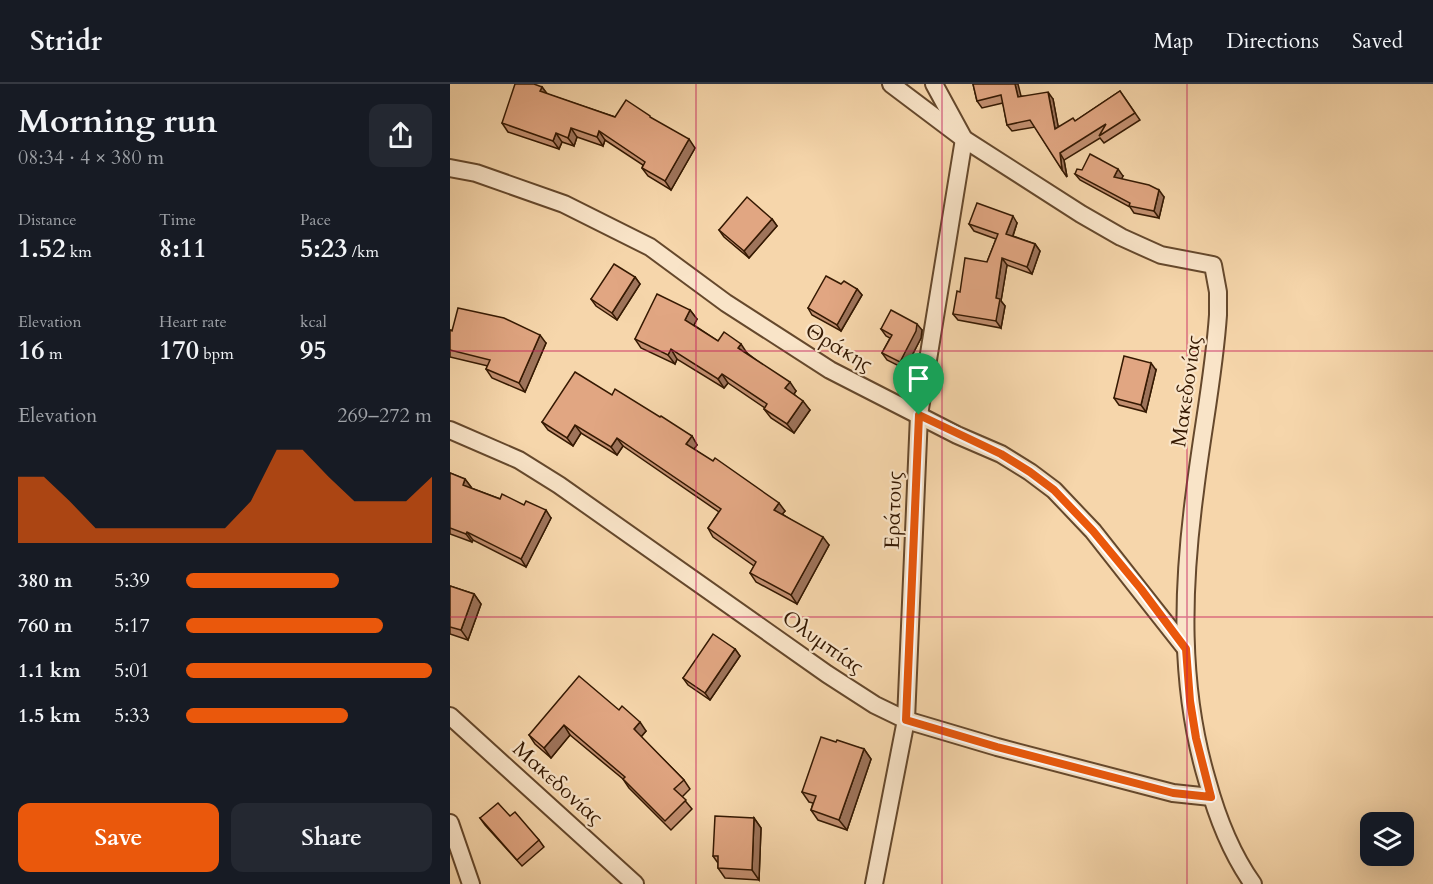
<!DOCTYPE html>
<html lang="en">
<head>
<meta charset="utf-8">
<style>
  body { margin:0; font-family:Cardo,serif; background:#242831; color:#f1f3f6; height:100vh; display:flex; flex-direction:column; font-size:22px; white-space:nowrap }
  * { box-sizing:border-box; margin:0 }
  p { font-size:20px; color:#9ea1a6 }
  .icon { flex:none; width:33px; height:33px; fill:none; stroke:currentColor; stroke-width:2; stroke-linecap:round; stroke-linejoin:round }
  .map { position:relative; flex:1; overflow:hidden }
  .details { display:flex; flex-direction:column; background:#171b24; width:450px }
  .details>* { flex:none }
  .controls { position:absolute; left:910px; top:728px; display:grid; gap:12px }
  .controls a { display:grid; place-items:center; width:54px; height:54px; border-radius:12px; background:#171b24; box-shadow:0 6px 24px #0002; font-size:30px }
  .pin { position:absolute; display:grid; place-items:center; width:51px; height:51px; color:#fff; margin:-62px -26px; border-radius:50% 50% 50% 0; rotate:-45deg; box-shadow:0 0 6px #0007 }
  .pin .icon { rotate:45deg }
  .round { display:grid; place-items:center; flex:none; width:63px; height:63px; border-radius:12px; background:#242831 }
  .head { display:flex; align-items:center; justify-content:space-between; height:102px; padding:0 18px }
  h1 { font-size:33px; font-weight:700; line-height:45px }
  .figures { display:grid; grid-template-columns:repeat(3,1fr); gap:9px; height:102px; padding:6px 18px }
  .figures div { display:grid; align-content:center }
  .figures b { font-size:26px; font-weight:700 }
  .figures small { font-size:16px; font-weight:400 }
  .figures p { font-size:16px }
  .chart { height:168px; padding:12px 18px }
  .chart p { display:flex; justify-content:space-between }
  .chart svg { width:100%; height:108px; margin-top:6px; fill:#ea580c; opacity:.7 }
  .cta { display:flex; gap:12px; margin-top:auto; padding:12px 18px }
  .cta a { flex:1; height:69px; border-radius:12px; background:#ea580c; color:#fff; font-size:24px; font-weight:700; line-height:69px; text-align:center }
  .cta a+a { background:#242831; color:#f1f3f6 }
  ul { padding:0 18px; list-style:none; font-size:20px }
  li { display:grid; grid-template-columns:96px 72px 1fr; align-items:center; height:45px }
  li i { height:15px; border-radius:8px; background:#ea580c }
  header { display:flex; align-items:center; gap:36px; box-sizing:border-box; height:84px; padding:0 30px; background:#171b24; border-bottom:2px solid #363941 }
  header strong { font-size:28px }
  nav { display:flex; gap:33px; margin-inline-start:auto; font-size:21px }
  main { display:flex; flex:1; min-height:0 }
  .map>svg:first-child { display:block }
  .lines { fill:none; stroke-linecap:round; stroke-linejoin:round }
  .street-casing { stroke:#65482c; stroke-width:20 }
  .street { stroke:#f9e4c8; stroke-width:16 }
  .wall { fill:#c28f70; stroke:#351902; stroke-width:1.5 }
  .shaded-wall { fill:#9e745b; stroke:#351902; stroke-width:1.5 }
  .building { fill:#e1a682; stroke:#351902; stroke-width:1.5 }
  .route-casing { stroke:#fff; stroke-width:12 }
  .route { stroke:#ea580c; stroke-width:8 }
  .grid { fill:none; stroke:#c2185b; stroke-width:1.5; stroke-opacity:0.55 }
  .labels { text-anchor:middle; stroke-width:4.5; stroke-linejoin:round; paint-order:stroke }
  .street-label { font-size:21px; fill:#351902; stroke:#f9e4c8 }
</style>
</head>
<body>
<header>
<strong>Stridr</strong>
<nav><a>Map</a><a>Directions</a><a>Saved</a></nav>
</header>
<main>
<section class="details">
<div class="head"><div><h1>Morning run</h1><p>08:34 · 4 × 380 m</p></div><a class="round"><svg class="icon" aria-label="share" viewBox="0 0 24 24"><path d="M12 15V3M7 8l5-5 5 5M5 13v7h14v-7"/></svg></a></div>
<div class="figures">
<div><p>Distance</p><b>1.52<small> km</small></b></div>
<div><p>Time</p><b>8:11</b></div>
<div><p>Pace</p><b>5:23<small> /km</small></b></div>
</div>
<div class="figures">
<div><p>Elevation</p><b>16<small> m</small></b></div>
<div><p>Heart rate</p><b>170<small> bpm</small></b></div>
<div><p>kcal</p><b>95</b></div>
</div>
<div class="chart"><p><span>Elevation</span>269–272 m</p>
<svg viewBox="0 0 160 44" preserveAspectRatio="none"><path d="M0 44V17L10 17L20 27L30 38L40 38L50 38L60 38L70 38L80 38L90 27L100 6L110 6L120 17L130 27L140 27L150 27L160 17V44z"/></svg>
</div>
<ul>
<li><b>380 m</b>5:39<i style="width:62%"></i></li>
<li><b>760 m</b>5:17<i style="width:80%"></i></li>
<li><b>1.1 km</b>5:01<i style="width:100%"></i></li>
<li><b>1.5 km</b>5:33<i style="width:66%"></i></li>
</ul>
<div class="cta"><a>Save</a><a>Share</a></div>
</section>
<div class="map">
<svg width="983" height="800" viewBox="0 0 983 800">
  <rect width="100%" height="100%" fill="#f6d6ab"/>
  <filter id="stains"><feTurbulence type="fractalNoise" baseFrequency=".00333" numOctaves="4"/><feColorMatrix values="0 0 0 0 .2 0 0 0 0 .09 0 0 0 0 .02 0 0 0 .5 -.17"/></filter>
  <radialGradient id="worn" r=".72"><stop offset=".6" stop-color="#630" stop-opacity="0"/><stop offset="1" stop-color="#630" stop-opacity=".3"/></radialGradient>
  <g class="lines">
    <g class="street-casing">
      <g id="street">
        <path d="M 441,0 L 514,55 L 631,130 L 671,153 L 711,171 L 763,181 L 768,208 L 768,231 C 764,290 752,348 745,407 C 732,504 729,602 757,696 C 767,733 781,769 803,800"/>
        <path d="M 0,84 L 26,89 L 114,120 L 200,163 L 276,219 L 380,286 L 507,351 L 551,370 L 580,388 L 604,406 L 643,447 L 736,565"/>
        <path d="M 0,346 L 69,376 L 109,401 L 377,590 L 425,621 L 456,636 L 547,663 L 723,709 L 761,713"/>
        <path d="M 0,632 L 185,800"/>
        <path d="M 0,739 L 21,800"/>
        <path d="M 424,800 L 456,636 L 469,331 L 514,55 L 484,0"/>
      </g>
    </g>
    <use href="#street" class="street"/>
  </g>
  <g class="wall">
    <path d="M 523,0 L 571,12 L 603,15 L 608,43 L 625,37 L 670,7 L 690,36 L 654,59 L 650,54 L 614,76 L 617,93 L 585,43 L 562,47 L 557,41 L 553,19 L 532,24 L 527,17 Z"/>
    <path d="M 92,3 L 97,10 L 165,33 L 202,35 L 245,64 L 221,106 L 198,92 L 192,84 L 193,81 L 155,56 L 153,62 L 127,53 L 124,62 L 112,58 L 109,65 L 58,48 L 52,39 Z"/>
    <path d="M 625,90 L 673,92 L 671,95 L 714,113 L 709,134 L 684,129 L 680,123 L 630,96 Z"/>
    <path d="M 322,135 L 327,142 L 299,174 L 274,153 L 269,146 Z"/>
    <path d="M 567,139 L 563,152 L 585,160 L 590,167 L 582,190 L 557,181 L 551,217 L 555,222 L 551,244 L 508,236 L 503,230 L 510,208 L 537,178 L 546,155 L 524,147 L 519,140 Z"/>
    <path d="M 185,193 L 190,200 L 167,236 L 146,222 L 141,215 Z"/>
    <path d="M 391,200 L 407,205 L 412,211 L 391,247 L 362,231 L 358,224 Z"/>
    <path d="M 240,226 L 247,235 L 244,241 L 268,257 L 297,269 L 346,307 L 344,310 L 360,326 L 344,349 L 321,334 L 314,325 L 315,324 L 278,299 L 274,304 L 227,275 L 225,280 L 191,264 L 185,255 Z"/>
    <path d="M 431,245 L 472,246 L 471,254 L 455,285 L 437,276 L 432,269 L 440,254 L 436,252 Z"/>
    <path d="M 0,246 L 96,259 L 75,308 L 42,294 L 36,285 L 38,282 L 0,273 Z"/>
    <path d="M 706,286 L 696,328 L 669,321 L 664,314 Z"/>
    <path d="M 162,311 L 242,352 L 247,361 L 244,365 L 335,427 L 332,430 L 379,461 L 347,520 L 306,498 L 300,489 L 304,482 L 263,453 L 258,444 L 269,428 L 173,362 L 167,371 L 131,349 L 123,362 L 98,346 L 92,338 Z"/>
    <path d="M 0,389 L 15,395 L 21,403 L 21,404 L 101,434 L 76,483 L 23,456 L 22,458 L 0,450 Z"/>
    <path d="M 0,502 L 24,510 L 31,520 L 18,556 L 0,550 Z"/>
    <path d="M 285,565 L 290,572 L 260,616 L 238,601 L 233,594 Z"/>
    <path d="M 169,626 L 196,647 L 191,653 L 234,696 L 240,705 L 232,713 L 242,725 L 221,746 L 179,704 L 173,695 L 120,651 L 101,674 L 85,660 L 79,651 Z"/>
    <path d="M 386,658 L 414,665 L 421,675 L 397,746 L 368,736 L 361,726 L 363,719 L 359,718 L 352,708 Z"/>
    <path d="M 60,732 L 89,756 L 94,763 L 72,782 L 35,741 L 30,734 Z"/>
    <path d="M 304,734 L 311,744 L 309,796 L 275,794 L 268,784 L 268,779 L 263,772 Z"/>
  </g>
  <g class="shaded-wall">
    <path d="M 565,0 L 568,0 L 573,20 L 568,13 Z"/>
    <path d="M 92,3 L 98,11 L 90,7 Z"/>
    <path d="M 598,8 L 603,15 L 610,52 L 605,45 Z"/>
    <path d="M 121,44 L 127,53 L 124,62 L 118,54 Z"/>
    <path d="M 149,47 L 155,56 L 153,62 L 147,53 Z"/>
    <path d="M 106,49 L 112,58 L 109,65 L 103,57 Z"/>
    <path d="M 239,55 L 245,64 L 221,106 L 215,97 Z"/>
    <path d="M 610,69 L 614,76 L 617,93 L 612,86 Z"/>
    <path d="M 668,85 L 673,92 L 669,100 L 664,93 Z"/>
    <path d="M 709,106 L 714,113 L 709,134 L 704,127 Z"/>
    <path d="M 563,132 L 567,139 L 561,157 L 556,150 Z"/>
    <path d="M 322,135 L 327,142 L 299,174 L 294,167 Z"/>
    <path d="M 585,160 L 590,167 L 582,190 L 577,183 Z"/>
    <path d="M 552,174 L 557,181 L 551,217 L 555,222 L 551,244 L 546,237 L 546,214 Z"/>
    <path d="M 185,193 L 190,200 L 167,236 L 162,229 Z"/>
    <path d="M 407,205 L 412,211 L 391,247 L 387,241 Z"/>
    <path d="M 240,226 L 247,235 L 242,245 L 235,236 Z"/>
    <path d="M 467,240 L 472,246 L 471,254 L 455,285 L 450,278 Z"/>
    <path d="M 90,251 L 96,259 L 75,308 L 69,299 Z"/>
    <path d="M 291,260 L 297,269 L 295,273 L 288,264 Z"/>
    <path d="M 221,265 L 227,275 L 225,280 L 218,271 Z"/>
    <path d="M 701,279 L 706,286 L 696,328 L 691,321 Z"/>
    <path d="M 272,290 L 278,299 L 274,304 L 268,295 Z"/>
    <path d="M 340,298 L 346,307 L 342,313 L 335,304 Z"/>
    <path d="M 353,317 L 360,326 L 344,349 L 337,340 Z"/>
    <path d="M 125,341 L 131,349 L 123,362 L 117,354 Z"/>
    <path d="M 242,352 L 247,361 L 242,368 L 236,360 Z"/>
    <path d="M 167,354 L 173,362 L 167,371 L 161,363 Z"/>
    <path d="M 15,395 L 21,403 L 19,410 L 13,401 Z"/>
    <path d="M 329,419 L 335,427 L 329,434 L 324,426 Z"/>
    <path d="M 96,426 L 101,434 L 76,483 L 71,475 Z"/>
    <path d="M 17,448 L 23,456 L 22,458 L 16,450 Z"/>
    <path d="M 373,453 L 379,461 L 347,520 L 341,511 Z"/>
    <path d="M 24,510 L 31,520 L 18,556 L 11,546 Z"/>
    <path d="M 285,565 L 290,572 L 260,616 L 255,609 Z"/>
    <path d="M 190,638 L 196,647 L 190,654 L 184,645 Z"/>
    <path d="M 114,641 L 120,651 L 101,674 L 94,664 Z"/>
    <path d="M 414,665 L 421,675 L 397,746 L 389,736 Z"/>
    <path d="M 304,734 L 311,744 L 309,796 L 302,786 Z"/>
  </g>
  <g class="building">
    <path d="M 65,0 L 84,0 L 92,3 L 90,7 L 165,33 L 176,16 L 200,32 L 200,33 L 239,55 L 215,97 L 192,84 L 195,78 L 149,47 L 147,53 L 121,44 L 118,54 L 106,49 L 103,57 L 52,39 Z"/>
    <path d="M 523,0 L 565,0 L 568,13 L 598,8 L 605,45 L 623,34 L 625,37 L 670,7 L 685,29 L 649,52 L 656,40 L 610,69 L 612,86 L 580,36 L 557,41 L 551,11 L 527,17 Z"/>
    <path d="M 640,70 L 668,85 L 664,93 L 699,101 L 709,106 L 704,127 L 679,122 L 680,119 L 625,90 L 627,85 L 632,86 Z"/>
    <path d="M 297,113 L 322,135 L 294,167 L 269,146 Z"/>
    <path d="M 527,119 L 563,132 L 556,150 L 585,160 L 577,183 L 552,174 L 546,214 L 550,215 L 546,237 L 503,230 L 507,207 L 510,208 L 515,174 L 537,178 L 548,150 L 519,140 Z"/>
    <path d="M 164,180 L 185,193 L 162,229 L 141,215 Z"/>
    <path d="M 376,192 L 391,200 L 394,197 L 407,205 L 387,241 L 358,224 Z"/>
    <path d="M 207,210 L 240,226 L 235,236 L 268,257 L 274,248 L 291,260 L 288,264 L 340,298 L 335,304 L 353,317 L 337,340 L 314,325 L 317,320 L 272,290 L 268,295 L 221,265 L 218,271 L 185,255 Z"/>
    <path d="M 8,224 L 54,234 L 90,251 L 69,299 L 36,285 L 40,276 L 0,266 L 0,246 L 2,247 Z"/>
    <path d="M 441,226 L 467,240 L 466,247 L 450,278 L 432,269 L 442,251 L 431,245 Z"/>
    <path d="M 674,272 L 701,279 L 691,321 L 664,314 Z"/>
    <path d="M 125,288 L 162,311 L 165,305 L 210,333 L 211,332 L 242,352 L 236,360 L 263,377 L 265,374 L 329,419 L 324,426 L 373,453 L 341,511 L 300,489 L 306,478 L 258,444 L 271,425 L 167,354 L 161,363 L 125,341 L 117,354 L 92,338 Z"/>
    <path d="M 0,389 L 15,395 L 13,401 L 50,415 L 52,410 L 74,421 L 76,417 L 96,426 L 71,475 L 17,448 L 16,450 L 0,444 Z"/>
    <path d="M 0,502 L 24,510 L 11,546 L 0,543 Z"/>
    <path d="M 263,550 L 285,565 L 255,609 L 233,594 Z"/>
    <path d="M 129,592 L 169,626 L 172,622 L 190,638 L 184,645 L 234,696 L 224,705 L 236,716 L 215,737 L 173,695 L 175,693 L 114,641 L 94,664 L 79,651 Z"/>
    <path d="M 371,653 L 386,658 L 387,656 L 414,665 L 389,736 L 361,726 L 366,712 L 352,708 Z"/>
    <path d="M 48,719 L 60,732 L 65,728 L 89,756 L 67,776 L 30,734 Z"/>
    <path d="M 265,732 L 304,734 L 302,786 L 268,784 L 268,772 L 263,772 Z"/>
  </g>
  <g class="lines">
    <g class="route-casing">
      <path id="route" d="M 469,331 L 551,370 L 580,388 L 604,406 L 643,447 L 691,505 L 736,565 L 740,617 L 746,654 L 761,713 L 723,709 L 547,663 L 456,636 Z"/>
    </g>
    <use href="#route" class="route"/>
  </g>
  <path class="grid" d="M 246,0 L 246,800M 492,0 L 492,800M 737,0 L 737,800M 0,267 L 983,267M 0,533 L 983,533"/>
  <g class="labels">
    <g class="street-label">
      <text transform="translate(389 263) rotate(31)" y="7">Θράκης</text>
      <text transform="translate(736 307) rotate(-82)" y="7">Μακεδονίας</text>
      <text transform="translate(443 426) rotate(-88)" y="7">Εράτους</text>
      <text transform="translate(373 558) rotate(35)" y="7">Ολυμπίας</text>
      <text transform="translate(108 699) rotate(42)" y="7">Μακεδονίας</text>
    </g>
  </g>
  <rect width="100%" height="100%" filter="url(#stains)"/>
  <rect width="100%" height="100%" fill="url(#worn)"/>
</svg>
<div class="controls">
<a><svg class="icon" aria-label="layers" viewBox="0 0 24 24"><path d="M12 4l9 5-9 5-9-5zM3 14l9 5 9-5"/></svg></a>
</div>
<div class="pin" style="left:469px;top:331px;background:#1e9e55"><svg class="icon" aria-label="arrive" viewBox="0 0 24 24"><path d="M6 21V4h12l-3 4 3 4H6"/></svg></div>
</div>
</main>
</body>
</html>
